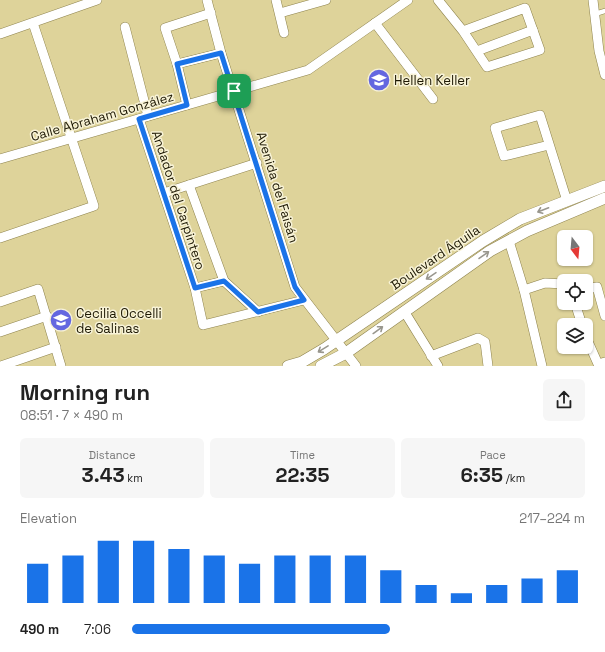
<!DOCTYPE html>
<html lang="en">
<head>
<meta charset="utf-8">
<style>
  body { margin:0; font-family:"Space Grotesk",sans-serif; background:#f6f6f6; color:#222; height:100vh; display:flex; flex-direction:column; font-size:15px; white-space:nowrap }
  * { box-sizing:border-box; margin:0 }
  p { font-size:13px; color:#767676 }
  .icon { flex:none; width:22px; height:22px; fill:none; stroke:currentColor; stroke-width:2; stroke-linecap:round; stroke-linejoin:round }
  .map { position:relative; height:366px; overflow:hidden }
  .drawer { display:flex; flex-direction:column; background:#fff; flex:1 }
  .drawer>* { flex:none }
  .needle { width:26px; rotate:164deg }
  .tools { position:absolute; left:557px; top:230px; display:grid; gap:8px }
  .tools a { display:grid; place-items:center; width:36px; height:36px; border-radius:6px; background:#fff; box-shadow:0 1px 3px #0004; font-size:20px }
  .pin { position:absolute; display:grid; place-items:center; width:34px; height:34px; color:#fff; margin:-17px; border-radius:8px; box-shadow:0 2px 6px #0006 }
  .round { display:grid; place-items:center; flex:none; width:42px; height:42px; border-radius:6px; background:#f6f6f6 }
  .overview { display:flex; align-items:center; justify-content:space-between; height:68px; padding:0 20px }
  h1 { font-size:22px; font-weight:700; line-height:30px }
  .stats { display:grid; grid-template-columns:repeat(3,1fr); gap:6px; height:68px; padding:4px 20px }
  .stats div { display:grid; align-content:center; border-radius:6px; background:#f6f6f6; text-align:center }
  .stats b { font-size:20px; font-weight:700 }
  .stats small { font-size:11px; font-weight:400 }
  .stats p { font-size:11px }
  .chart { height:112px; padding:8px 20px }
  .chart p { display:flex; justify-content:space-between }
  .chart svg { width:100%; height:72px; margin-top:4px; stroke:#1a73e8; stroke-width:6 }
  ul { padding:0 20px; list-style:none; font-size:13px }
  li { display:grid; grid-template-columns:64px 48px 1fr; align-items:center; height:30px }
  li i { height:10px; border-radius:5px; background:#1a73e8 }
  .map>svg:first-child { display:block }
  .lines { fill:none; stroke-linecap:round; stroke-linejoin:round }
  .service-casing { stroke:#8e834d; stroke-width:5.5 }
  .minor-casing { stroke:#8e834d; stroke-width:10 }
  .tertiary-casing { stroke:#8e834d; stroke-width:12 }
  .service { stroke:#fff; stroke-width:4.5 }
  .minor { stroke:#fff; stroke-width:9 }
  .tertiary { stroke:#fff; stroke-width:11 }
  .oneway { stroke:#99978e }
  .route-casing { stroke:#fff; stroke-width:8 }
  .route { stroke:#1a73e8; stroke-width:5 }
  .labels { text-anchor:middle; stroke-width:3; stroke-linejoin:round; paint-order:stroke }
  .poi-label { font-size:13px; fill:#1d1803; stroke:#f8f3d7; text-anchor:start }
  .street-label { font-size:13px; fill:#1d1803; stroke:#f8f3d7 }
</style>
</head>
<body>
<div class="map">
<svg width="605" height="366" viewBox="0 0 605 366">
  <rect width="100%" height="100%" fill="#ded39a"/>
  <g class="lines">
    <g class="service-casing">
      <path id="service" d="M 595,14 L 605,11"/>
    </g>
    <g class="minor-casing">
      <g id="minor">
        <path d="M 207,0 L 221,53 L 295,287 L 356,366"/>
        <path d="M 276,0 L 284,33"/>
        <path d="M 438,0 L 463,31 L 487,67 L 540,50 L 525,8 L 463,31"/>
        <path d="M 593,0 L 599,51 L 605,75"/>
        <path d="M 280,13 L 326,0"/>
        <path d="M 375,23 L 433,99"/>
        <path d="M 125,27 L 148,116"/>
        <path d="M 0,34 L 97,0"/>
        <path d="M 477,51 L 533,30"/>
        <path d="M 177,64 L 221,53"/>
        <path d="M 187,105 L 177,64 L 165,28 L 211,13"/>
        <path d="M 139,119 L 195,288 L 203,325 L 304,300"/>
        <path d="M 549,145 L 504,156 L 495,128 L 540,115 L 567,201"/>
        <path d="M 0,159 L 308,70 L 408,0"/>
        <path d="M 189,185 L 224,281 L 258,312"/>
        <path d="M 164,193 L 257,163"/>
        <path d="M 0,238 L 94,206 L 33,23"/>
        <path d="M 509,241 L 524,290 L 542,366"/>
        <path d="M 195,288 L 224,281"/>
        <path d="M 586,289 L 597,287 L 605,316"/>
        <path d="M 524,290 L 545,283 L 564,284"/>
        <path d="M 0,302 L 38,289 L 61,366"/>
        <path d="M 575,303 L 582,325"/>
        <path d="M 404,311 L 438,366"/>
        <path d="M 0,332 L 47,316"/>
        <path d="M 586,337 L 598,364 L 605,362"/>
        <path d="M 431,356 L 478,338 L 485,342 L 488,366"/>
        <path d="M 1,366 L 56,347"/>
      </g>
    </g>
    <g class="tertiary-casing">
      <g id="tertiary">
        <path d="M 288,366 L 302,362 L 324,349 L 483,241 L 520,219 L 605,186"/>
        <path d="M 321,366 L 346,353 L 490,251 L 527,231 L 605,198"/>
      </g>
    </g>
    <use href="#service" class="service"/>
    <use href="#minor" class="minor"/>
    <use href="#tertiary" class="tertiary"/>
  </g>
  <defs><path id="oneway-shaft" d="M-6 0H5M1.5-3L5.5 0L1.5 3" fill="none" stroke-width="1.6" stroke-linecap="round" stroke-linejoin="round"/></defs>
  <g class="oneway">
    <use href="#oneway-shaft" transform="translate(543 210) rotate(159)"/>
    <use href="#oneway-shaft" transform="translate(484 255) rotate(-35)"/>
    <use href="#oneway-shaft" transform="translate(431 276) rotate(146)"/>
    <use href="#oneway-shaft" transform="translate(378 330) rotate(-36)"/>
    <use href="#oneway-shaft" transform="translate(323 349) rotate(148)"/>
  </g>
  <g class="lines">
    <g class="route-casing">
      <path id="route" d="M 221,53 L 295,287 L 304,300 L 258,312 L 224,281 L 195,288 L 139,119 L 187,105 L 177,64 Z"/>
    </g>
    <use href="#route" class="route"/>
  </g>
  <defs>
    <g id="school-disc" transform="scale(1.15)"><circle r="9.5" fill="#6467e0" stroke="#f8f3d7"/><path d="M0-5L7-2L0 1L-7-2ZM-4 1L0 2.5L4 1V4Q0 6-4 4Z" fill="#fff"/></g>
  </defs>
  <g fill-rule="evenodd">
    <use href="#school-disc" x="379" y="80"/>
    <use href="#school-disc" x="61" y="320"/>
  </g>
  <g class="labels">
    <g class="poi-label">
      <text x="394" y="85">Hellen Keller</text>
      <text x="76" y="318">Cecilia Occelli<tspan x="76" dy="15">de Salinas</tspan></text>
    </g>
    <g class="street-label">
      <text transform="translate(102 116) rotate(-16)" y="5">Calle Abraham González</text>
      <text transform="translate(278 187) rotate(73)" y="5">Avenida del Faisán</text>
      <text transform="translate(179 200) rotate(72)" y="5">Andador del Carpintero</text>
      <text transform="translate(435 257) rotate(-34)" y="5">Boulevard Águila</text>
    </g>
  </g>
</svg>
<div class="tools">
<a><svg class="needle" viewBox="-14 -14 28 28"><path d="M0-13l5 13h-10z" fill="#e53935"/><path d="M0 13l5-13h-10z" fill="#767676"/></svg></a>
<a><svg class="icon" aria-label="locate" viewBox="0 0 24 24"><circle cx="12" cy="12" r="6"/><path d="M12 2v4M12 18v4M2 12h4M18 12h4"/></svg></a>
<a><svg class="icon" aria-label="layers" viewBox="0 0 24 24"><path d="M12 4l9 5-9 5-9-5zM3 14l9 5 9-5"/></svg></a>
</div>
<div class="pin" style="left:234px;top:91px;background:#1e9e55"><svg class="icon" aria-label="arrive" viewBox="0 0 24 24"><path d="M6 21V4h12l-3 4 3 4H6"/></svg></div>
</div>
<section class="drawer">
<div class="overview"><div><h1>Morning run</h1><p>08:51 · 7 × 490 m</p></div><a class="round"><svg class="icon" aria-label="share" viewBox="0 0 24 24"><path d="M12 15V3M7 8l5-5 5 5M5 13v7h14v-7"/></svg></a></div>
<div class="stats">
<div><p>Distance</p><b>3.43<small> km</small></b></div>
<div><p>Time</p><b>22:35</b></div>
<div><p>Pace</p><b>6:35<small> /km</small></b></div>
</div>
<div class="chart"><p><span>Elevation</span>217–224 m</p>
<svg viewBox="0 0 160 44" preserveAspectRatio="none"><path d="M5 44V20M15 44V15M25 44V6M35 44V6M45 44V11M55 44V15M65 44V20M75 44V15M85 44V15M95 44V15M105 44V24M115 44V33M125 44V38M135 44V33M145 44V29M155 44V24"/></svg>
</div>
<ul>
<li><b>490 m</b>7:06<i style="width:57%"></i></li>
</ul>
</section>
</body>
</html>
